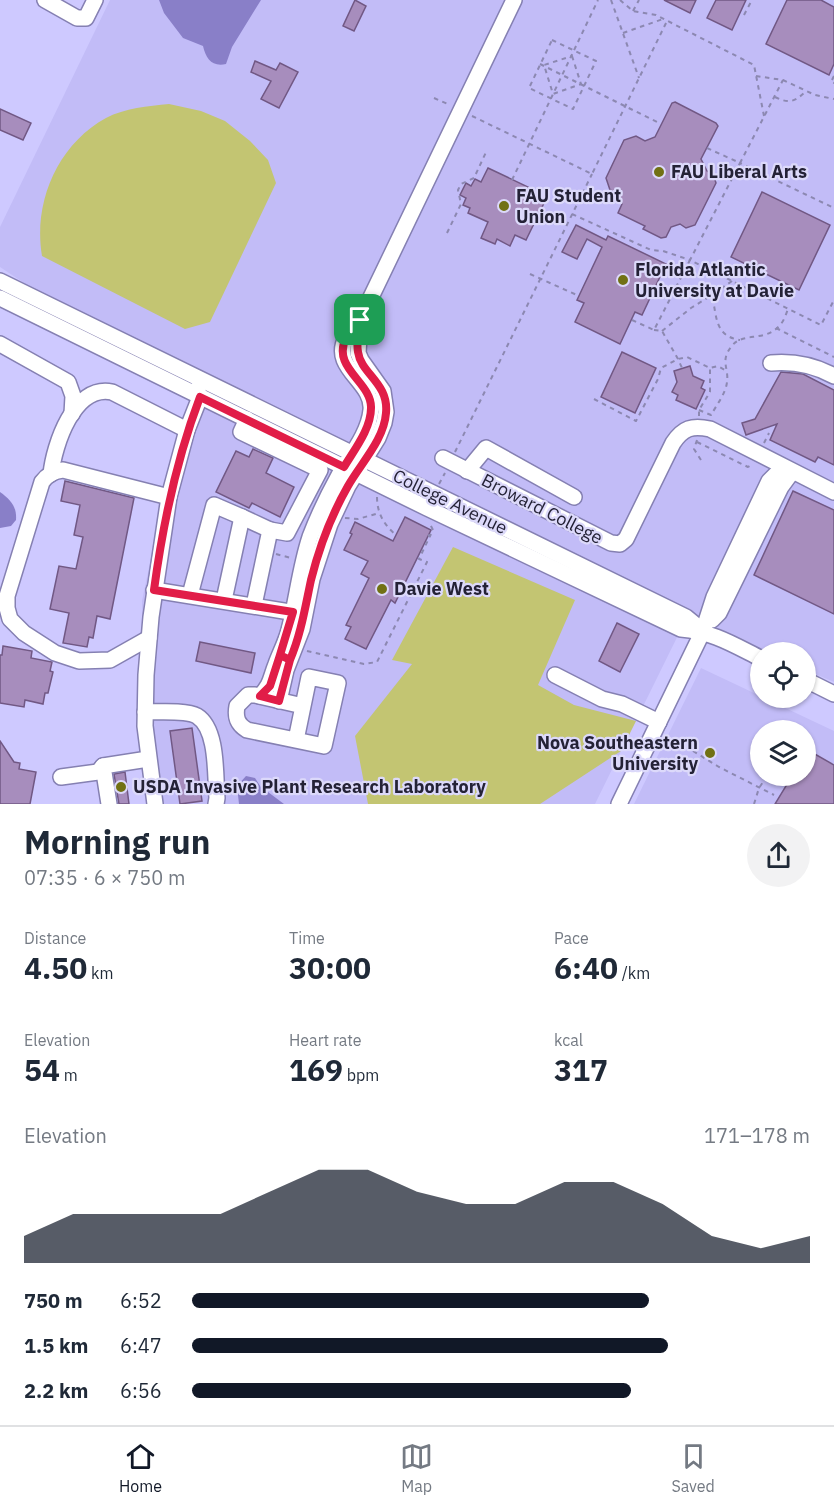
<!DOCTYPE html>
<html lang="en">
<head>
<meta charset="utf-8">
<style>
  body { margin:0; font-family:"IBM Plex Sans",sans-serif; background:#f2f2f3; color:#1f2937; height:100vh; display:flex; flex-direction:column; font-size:22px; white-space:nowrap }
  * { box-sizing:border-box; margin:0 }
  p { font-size:20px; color:#747a83 }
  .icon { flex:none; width:33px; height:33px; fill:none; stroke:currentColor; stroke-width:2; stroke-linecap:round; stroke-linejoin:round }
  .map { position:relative; height:804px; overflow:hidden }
  .details { display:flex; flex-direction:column; background:#fff; flex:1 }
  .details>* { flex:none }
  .controls { position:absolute; left:750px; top:642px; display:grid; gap:12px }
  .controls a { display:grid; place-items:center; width:66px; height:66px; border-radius:50%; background:#fff; box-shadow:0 2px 4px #0004; font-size:30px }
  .pin { position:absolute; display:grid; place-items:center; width:51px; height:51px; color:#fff; margin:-26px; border-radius:12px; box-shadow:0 3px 9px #0006 }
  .round { display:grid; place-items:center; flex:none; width:63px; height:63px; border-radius:32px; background:#f2f2f3 }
  .overview { display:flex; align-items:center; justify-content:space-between; height:102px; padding:0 24px }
  h1 { font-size:33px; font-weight:800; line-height:45px }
  .metrics { display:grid; grid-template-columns:repeat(3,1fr); gap:9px; height:102px; padding:6px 24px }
  .metrics div { display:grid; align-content:center }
  .metrics b { font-size:30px; font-weight:800 }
  .metrics small { font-size:16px; font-weight:400 }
  .metrics p { font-size:16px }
  .chart { height:168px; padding:12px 24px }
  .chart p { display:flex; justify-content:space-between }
  .chart svg { width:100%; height:108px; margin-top:6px; fill:#111827; opacity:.7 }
  ul { padding:0 24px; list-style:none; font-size:20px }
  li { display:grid; grid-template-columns:96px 72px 1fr; align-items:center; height:45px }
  li i { height:15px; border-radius:8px; background:#111827 }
  .tab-bar { display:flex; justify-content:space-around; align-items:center; height:84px; border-top:2px solid #e0e1e3; background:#fff; font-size:16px; color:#747a83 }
  .tab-bar a { display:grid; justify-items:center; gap:3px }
  .tab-bar .on { color:#111827 }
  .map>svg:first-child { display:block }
  .built { fill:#c2bcf7; fill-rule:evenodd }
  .green { fill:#c3c572 }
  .water { fill:#897fc8 }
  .building { fill:#a78dbd; stroke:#715884; stroke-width:1.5 }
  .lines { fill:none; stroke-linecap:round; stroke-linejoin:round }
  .minor-casing { stroke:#8580b2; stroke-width:18 }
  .path { stroke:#8c88b1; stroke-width:2; stroke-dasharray:4.5 4.5; stroke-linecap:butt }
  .minor { stroke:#fff; stroke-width:15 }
  .route-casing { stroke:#fff; stroke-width:12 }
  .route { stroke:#e11d48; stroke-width:8 }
  .poi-dot { fill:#717114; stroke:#dcd9fa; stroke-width:2 }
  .labels { text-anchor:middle; stroke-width:4.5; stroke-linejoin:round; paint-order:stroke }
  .poi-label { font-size:18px; font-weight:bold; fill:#242236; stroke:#dcd9fa; text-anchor:start }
  .street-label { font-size:18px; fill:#242236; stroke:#dcd9fa }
</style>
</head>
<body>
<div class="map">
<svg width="834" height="804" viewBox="0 0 834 804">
  <rect width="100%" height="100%" fill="#cec9ff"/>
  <g class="built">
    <path d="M 110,0 L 834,0 L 834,682 L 806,670 L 806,652 L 767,652 L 687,617 L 595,804 L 162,804 L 142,689 L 142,601 L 169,471 L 193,395 L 0,267 L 0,227 Z"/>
    <path d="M 701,668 L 834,731 L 834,804 L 634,804 ZM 760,730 L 806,730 L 806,776 L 760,776 Z"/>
  </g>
  <g class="green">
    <path d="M 169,104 L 201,111 L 225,121 L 250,141 L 268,160 L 276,183 L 210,322 L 185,329 L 42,256 C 33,203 57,145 106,118 C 125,108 148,106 169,104 Z"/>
    <path d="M 453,547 L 575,600 L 538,685 L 574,705 L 636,721 L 621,751 L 540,804 L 368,804 L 355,736 L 412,664 L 392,660 Z"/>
  </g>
  <g class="water">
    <path d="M 159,0 L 261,0 L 232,47 L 226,64 C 212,67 206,59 203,46 L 183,38 L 164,13 Z"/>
    <path d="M 0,492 C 11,500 17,507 16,520 L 11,526 L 0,528 Z"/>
    <path d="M 246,776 L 255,778 L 264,792 L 268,792 L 284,804 L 239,804 L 237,786 Z"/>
  </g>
  <g class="building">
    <path d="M 355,0 L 366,6 L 354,31 L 343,26 Z"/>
    <path d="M 664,0 L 696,0 L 690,13 Z"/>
    <path d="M 716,0 L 746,0 L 732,30 L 707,18 Z"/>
    <path d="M 787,0 L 821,0 L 834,7 L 834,64 L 829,75 L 766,44 Z"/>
    <path d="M 255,61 L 276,70 L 280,63 L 298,72 L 279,108 L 261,99 L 271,81 L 251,72 Z"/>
    <path d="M 675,102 L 716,123 L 718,126 L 701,159 L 707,171 L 713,174 L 716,183 L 695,225 L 686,228 L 680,224 L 671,227 L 666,237 L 661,238 L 643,229 L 645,226 L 618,213 L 622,204 L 619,194 L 610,190 L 606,178 L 624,140 L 636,136 L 645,141 L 655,137 L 672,103 Z"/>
    <path d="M 0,109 L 31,123 L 23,140 L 0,130 Z"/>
    <path d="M 488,168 L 528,187 L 525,194 L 544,203 L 526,240 L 515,235 L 510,246 L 497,239 L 495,244 L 481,238 L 488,222 L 468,213 L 470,208 L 463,205 L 466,198 L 460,195 L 466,183 L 471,186 L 475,179 L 481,182 Z"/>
    <path d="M 762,192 L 830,225 L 799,290 L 731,257 Z"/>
    <path d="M 576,225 L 606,240 L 608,236 L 666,264 L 642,315 L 635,312 L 620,344 L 575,322 L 584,303 L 577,300 L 602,247 L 587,239 L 577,259 L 562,252 Z"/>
    <path d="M 622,352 L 656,368 L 635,413 L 601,397 Z"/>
    <path d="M 690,366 L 693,376 L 704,381 L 701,388 L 705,390 L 696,409 L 676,400 L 678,395 L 672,392 L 677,382 L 674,371 Z"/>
    <path d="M 781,372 L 803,374 L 834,390 L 834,465 L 818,457 L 815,462 L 770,440 L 777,424 L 746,435 L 742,423 L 755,419 Z"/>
    <path d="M 253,449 L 273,458 L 266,473 L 294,487 L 280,517 L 252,503 L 249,508 L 216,492 L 236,451 L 249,457 Z"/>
    <path d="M 65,481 L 134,498 L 110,619 L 97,616 L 93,638 L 89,637 L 87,647 L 63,643 L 69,613 L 50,609 L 59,566 L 76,569 L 83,537 L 74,535 L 80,505 L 61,501 Z"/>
    <path d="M 793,491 L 834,510 L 834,614 L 754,575 Z"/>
    <path d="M 405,517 L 431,530 L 395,603 L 391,600 L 366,649 L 345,639 L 351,627 L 346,625 L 369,578 L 361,574 L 368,561 L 344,550 L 352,534 L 350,533 L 355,522 L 393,541 Z"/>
    <path d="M 617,623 L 639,634 L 620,672 L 599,661 Z"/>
    <path d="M 200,642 L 255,653 L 251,673 L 196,661 Z"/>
    <path d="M 3,646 L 32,651 L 31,658 L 52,662 L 50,671 L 53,672 L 48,693 L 45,693 L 43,704 L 25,700 L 24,707 L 0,703 L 0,655 L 2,655 Z"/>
    <path d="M 192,728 L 202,801 L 180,804 L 170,731 Z"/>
    <path d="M 0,741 L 14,762 L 20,763 L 19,769 L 36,772 L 30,804 L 0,804 Z"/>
    <path d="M 806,749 L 834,765 L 834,804 L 775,804 L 792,776 L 806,776 Z"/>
    <path d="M 125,772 L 129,804 L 119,804 L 114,774 Z"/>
  </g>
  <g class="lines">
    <g class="minor-casing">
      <g id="minor">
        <path d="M 45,0 L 77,18 L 86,18 L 95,0"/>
        <path d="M 0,281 L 686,617 L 703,631"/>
        <path d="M 0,298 L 427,508 L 681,629 C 713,632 732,644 760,658"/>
        <path d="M 0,344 L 68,382 L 73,396 L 72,414"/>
        <path d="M 771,363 C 794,361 814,365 834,376"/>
        <path d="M 247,419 L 241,432 L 320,470 L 287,533 L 270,530"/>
        <path d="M 443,458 L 611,543 L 620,544 L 626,539 L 673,443 C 683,428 692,425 710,429 L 834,492"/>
        <path d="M 467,471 L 486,448 L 574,497"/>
        <path d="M 51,474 C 54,445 74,384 112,392 L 187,430"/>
        <path d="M 154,590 L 302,614"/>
        <path d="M 190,595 L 214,505 L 242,517"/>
        <path d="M 224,600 L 242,517 L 270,530 L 254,605"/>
        <path d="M 712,620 L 719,613 L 781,487 L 792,472"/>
        <path d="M 149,638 L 110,660 L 79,661 L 55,653 L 24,633 L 10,619 L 7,608 L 7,596 L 42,482 C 48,474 54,471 63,470 L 169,497"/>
        <path d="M 555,675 L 602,699 L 622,704 L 659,722"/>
        <path d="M 806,680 L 834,694"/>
        <path d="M 260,696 C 272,683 270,679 276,664 C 280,653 286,642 289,630 C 297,599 300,567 310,537 C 318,516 328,495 339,475 C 350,456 369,433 371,410 C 374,382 330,368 346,338 C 350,331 356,325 360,320 L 514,0"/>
        <path d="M 279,701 L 286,670 L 302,629 L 312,579 L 330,524 L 348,486 L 378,438 L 384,423 L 386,412 L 383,391 L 361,360 L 358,353 L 360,320"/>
        <path d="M 145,712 C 158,712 187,710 197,716 C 218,729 215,775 217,798 L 216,804"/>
        <path d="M 296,740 L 309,677 L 338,683 L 324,746 L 247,730 C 237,724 235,717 237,706 L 248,695 L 255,695 L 303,706"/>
        <path d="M 61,777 L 98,772 L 103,766"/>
        <path d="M 109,804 L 103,766 L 148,759"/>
        <path d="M 155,804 L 145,726 L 146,675 L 151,617 L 169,497 L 187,430 L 200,397 L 197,389"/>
        <path d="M 619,804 L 703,631 L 714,597 L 769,481 L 783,467"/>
      </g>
    </g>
    <g class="path">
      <path d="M 611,0 L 639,78"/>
      <path d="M 620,0 L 633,11 L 656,15 L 754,65 L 764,116"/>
      <path d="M 633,11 L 639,0"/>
      <path d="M 744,15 L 752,0"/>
      <path d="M 623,33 L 663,19"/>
      <path d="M 552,40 L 596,61 L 573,109 L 529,88 Z"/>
      <path d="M 572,56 L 581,84 L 553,94 L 544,65 Z"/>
      <path d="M 540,64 L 661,124"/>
      <path d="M 756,76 L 783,80 L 815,95 L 834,99"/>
      <path d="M 834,76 L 831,82 L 834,83"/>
      <path d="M 775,97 C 789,104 795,102 806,91"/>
      <path d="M 434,98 L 450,105"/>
      <path d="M 472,116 L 592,174 L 667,21"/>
      <path d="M 707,148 L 740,163 L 783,80"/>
      <path d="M 512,180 L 598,0"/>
      <path d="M 572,214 L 651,250 L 663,251 L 690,260 L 740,163 L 834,208"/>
      <path d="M 447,233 L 461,204 L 458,190 L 461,184 L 474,178 L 487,150"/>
      <path d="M 530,274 L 579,296"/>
      <path d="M 732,281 L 712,295 C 717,316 714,336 740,340"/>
      <path d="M 632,320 L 654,330 L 690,260 L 821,325 L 834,300"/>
      <path d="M 776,328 L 834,357"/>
      <path d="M 654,330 L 662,331 L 678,359 L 682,368"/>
      <path d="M 662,331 L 691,308 L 712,295"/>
      <path d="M 594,399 L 636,421 L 658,379 L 661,368 L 678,359 L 687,357 L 710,368 L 718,366 L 725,370"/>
      <path d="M 699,410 L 711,415 C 716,406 726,393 727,382 C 729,368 720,361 731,347 C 742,331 765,343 780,325 C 784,321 786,314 788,309"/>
      <path d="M 699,416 L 699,410 L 710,392 L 710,368"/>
      <path d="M 697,440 L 694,449 L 701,460"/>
      <path d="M 697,442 L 748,467 L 753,464"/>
      <path d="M 764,443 L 769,433"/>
      <path d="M 455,452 L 592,174"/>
      <path d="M 439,484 L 445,473"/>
      <path d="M 377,497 C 377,513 384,525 396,535"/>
      <path d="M 345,518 L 358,519 L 379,513"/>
      <path d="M 428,535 L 430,536 L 433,530 L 430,524"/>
      <path d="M 276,554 L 291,558"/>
      <path d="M 307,651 L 364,664 L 377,662 L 427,562 L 419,559 L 430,536"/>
      <path d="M 693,751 L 719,767 L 774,795"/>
      <path d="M 754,804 L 759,788 L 767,776"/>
    </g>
    <use href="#minor" class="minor"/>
  </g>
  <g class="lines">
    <g class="route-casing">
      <path id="route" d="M 360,320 C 355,326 350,332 346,338 C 331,368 372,382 371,408 C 371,429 354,450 344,467 L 200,397 C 176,460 163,523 154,590 L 293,612 L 280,655 L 290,660 L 279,701 L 260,696 L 270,686 L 280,655 L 290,660 C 301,634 305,608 311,580 C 319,548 332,514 348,486 C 361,463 384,440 386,413 C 389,383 361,374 358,352 C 356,342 359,330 360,320"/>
    </g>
    <use href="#route" class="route"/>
  </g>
  <g class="poi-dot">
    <circle cx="659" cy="172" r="6"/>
    <circle cx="504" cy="206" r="6"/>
    <circle cx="623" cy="280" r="6"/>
    <circle cx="382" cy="589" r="6"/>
    <circle cx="710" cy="753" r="6"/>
    <circle cx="121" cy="787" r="6"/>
  </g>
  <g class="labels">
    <g class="poi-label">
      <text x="671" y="178">FAU Liberal Arts</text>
      <text x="516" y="202">FAU Student<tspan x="516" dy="21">Union</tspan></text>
      <text x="635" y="276">Florida Atlantic<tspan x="635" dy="21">University at Davie</tspan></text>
      <text x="394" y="595">Davie West</text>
      <text x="698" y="749" text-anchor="end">Nova Southeastern<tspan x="698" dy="21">University</tspan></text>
      <text x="133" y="793">USDA Invasive Plant Research Laboratory</text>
    </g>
    <g class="street-label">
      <text transform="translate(450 502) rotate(26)" y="6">College Avenue</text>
      <text transform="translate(542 509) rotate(27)" y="6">Broward College</text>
    </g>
  </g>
</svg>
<div class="controls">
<a><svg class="icon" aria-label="locate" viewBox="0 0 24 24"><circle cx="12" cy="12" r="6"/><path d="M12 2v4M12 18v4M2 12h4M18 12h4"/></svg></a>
<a><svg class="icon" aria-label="layers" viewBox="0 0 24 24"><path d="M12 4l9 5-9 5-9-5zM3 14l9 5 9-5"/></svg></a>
</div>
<div class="pin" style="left:360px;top:320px;background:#1e9e55"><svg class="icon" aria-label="arrive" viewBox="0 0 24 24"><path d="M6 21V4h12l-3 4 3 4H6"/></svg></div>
</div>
<section class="details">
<div class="overview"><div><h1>Morning run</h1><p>07:35 · 6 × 750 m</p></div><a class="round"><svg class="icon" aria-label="share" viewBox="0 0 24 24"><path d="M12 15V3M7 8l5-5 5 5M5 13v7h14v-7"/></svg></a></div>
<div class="metrics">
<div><p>Distance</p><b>4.50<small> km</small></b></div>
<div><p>Time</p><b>30:00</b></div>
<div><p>Pace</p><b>6:40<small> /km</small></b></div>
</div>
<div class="metrics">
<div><p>Elevation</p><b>54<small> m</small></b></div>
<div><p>Heart rate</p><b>169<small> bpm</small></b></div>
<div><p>kcal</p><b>317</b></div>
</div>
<div class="chart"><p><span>Elevation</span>171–178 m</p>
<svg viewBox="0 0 160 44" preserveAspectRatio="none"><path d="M0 44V33L10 24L20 24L30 24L40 24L50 15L60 6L70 6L80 15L90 20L100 20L110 11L120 11L130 20L140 33L150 38L160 33V44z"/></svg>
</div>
<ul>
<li><b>750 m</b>6:52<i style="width:74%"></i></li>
<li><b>1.5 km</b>6:47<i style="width:77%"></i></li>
<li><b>2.2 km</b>6:56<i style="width:71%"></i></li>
</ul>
</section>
<nav class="tab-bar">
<a class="on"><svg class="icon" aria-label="home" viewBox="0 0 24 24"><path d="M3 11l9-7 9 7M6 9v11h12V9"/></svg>Home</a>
<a><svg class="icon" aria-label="map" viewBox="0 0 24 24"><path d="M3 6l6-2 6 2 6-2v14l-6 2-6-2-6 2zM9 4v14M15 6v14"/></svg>Map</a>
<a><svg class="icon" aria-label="saved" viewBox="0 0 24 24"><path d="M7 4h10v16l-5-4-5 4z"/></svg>Saved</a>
</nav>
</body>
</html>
